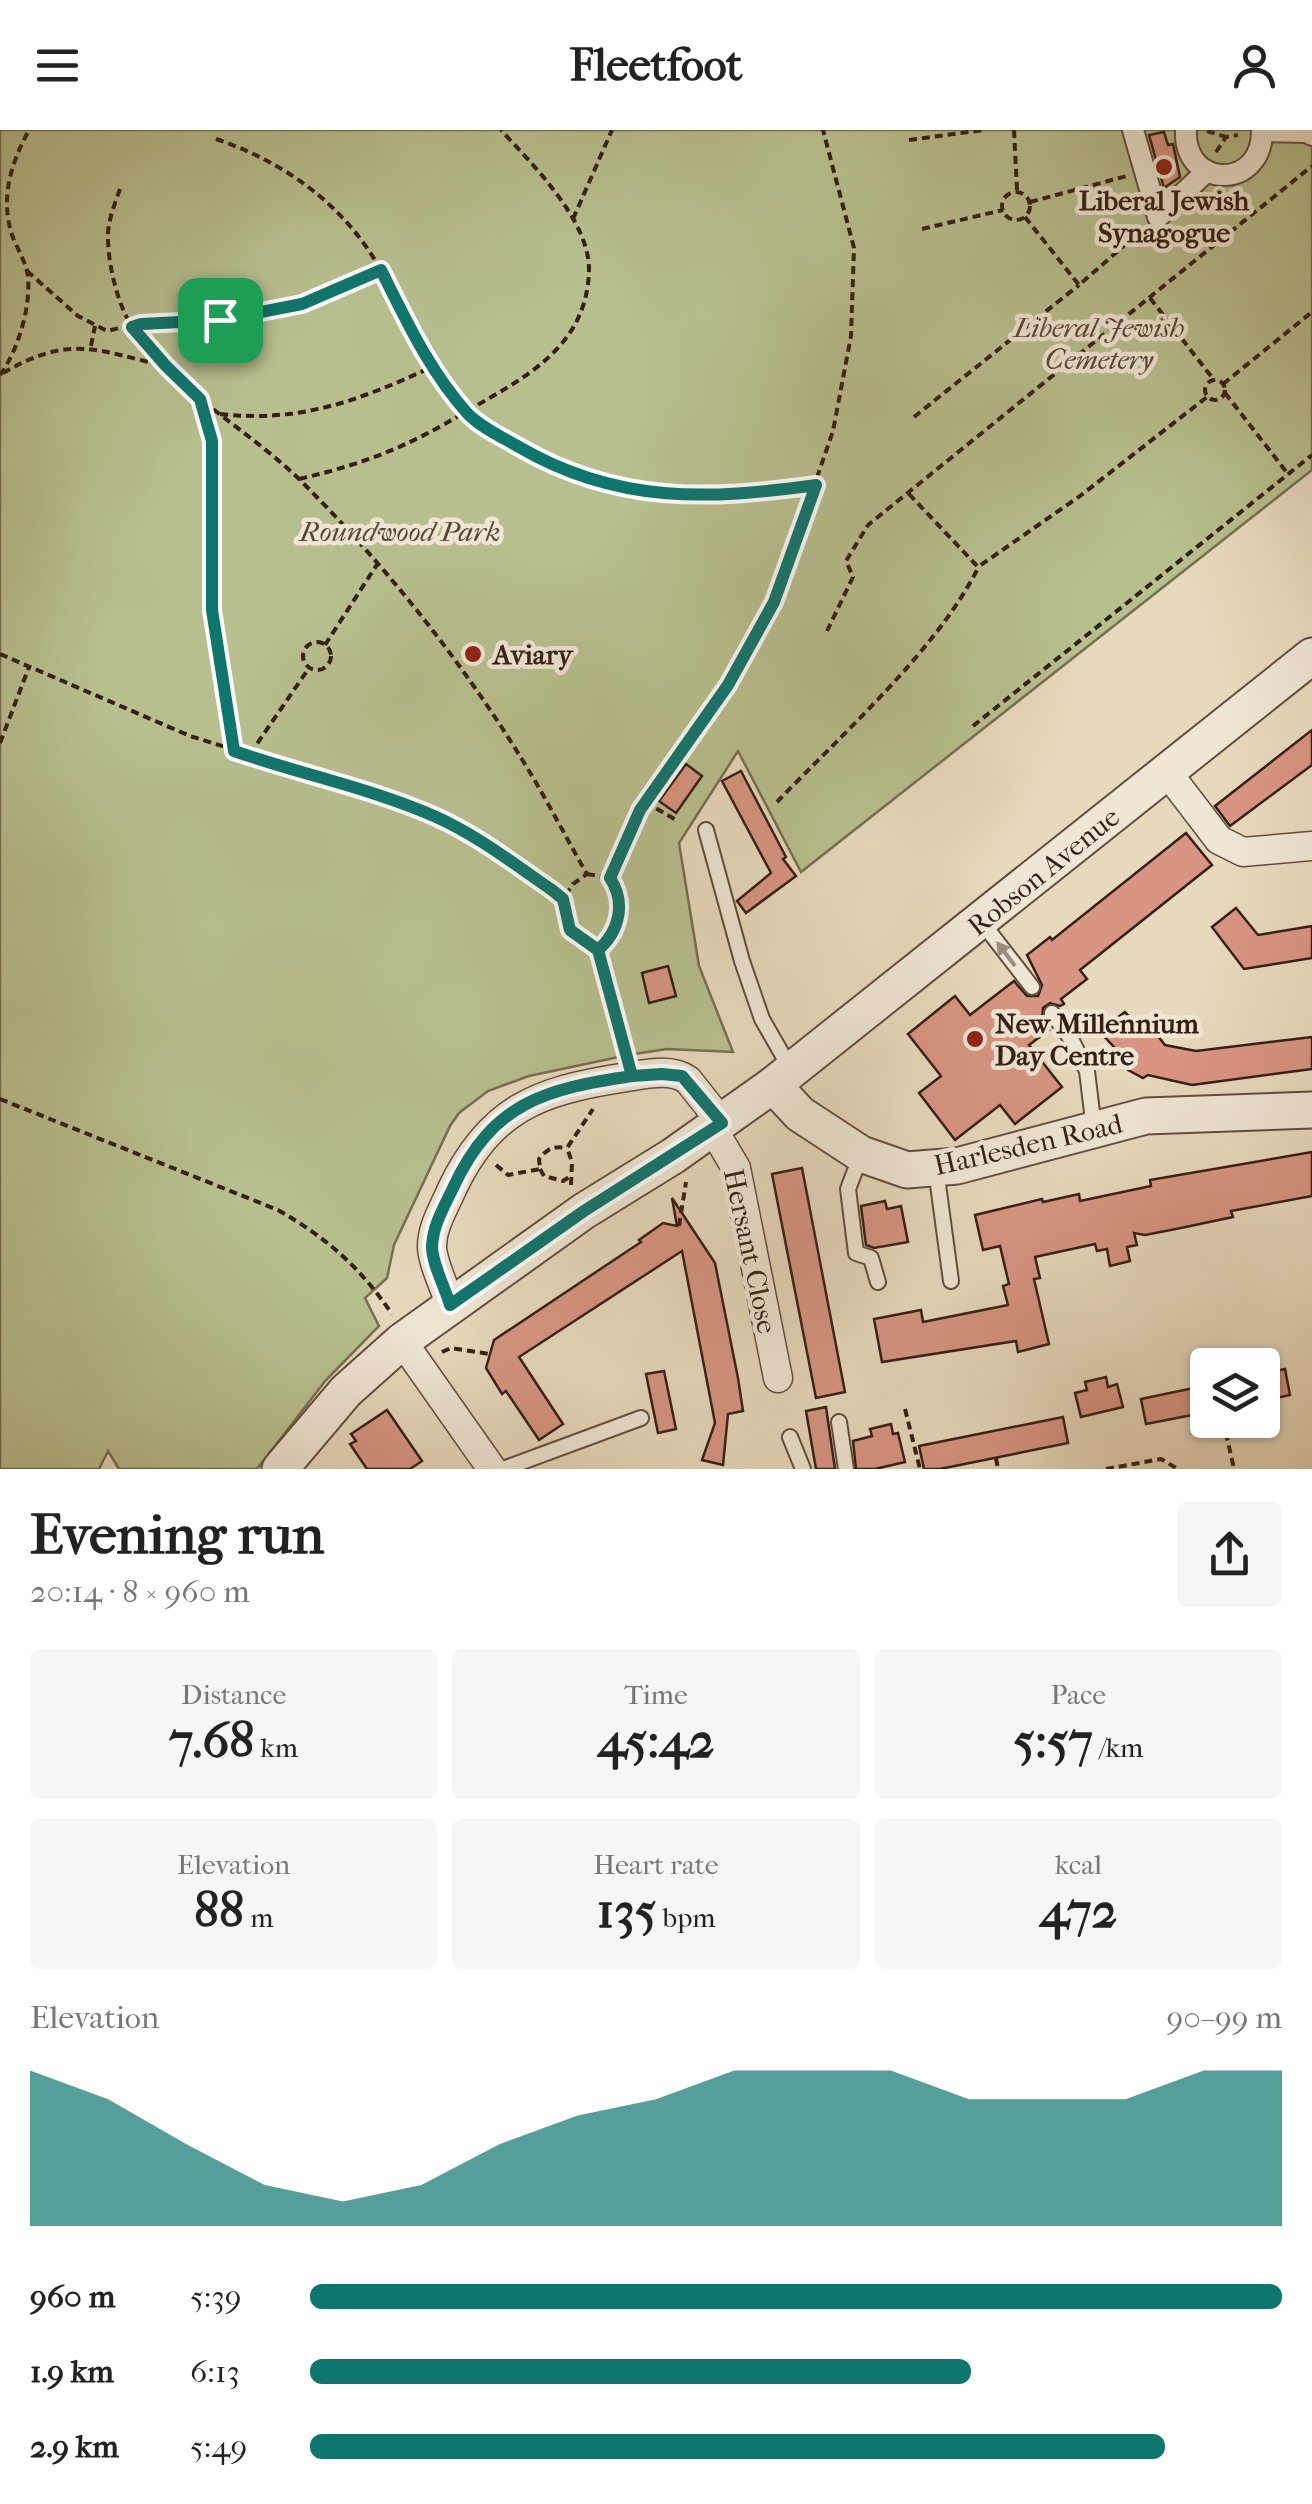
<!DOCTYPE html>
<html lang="en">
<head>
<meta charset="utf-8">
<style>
  body { margin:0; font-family:"IM FELL French Canon",serif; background:#f6f6f6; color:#222; height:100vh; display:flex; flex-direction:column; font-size:38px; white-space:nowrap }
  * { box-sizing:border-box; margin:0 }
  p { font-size:32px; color:#767676 }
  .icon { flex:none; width:55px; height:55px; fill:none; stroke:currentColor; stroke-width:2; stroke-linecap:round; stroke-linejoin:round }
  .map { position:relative; height:1339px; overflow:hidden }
  .sheet { display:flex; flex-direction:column; background:#fff; flex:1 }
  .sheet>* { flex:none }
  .fabs { position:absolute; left:1190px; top:1218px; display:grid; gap:20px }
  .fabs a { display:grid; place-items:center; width:90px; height:90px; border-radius:10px; background:#fff; box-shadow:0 2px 8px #0004; font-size:50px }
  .pin { position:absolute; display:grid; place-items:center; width:85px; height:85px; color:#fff; margin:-42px; border-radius:20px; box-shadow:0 5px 15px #0006 }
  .round { display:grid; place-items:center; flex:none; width:105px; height:105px; border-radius:10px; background:#f6f6f6 }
  .headline { display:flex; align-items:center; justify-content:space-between; height:170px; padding:0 30px }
  h1 { font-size:55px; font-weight:800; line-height:75px }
  .stats { display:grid; grid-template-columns:repeat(3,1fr); gap:15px; height:170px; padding:10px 30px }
  .stats div { display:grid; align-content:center; border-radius:10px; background:#f6f6f6; text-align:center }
  .stats b { font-size:50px; font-weight:800 }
  .stats small { font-size:28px; font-weight:400 }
  .stats p { font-size:28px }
  .chart { height:280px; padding:20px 30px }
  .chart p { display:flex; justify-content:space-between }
  .chart svg { width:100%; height:180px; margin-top:10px; fill:#0f766e; opacity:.7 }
  ul { padding:0 30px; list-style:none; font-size:32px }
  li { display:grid; grid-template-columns:160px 120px 1fr; align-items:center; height:75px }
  li i { height:25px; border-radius:12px; background:#0f766e }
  header { display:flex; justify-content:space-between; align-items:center; height:130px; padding:0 30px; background:#fff; font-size:45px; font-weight:800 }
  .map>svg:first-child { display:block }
  .green { fill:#b8bf8f; stroke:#766f52; stroke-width:2.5 }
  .building { fill:#d89583; stroke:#351f14; stroke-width:2.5 }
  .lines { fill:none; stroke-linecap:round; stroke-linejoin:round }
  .service-casing { stroke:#624e3e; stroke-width:18 }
  .pedestrian-casing { stroke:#624e3e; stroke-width:24 }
  .minor-casing { stroke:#624e3e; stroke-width:31 }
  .tertiary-casing { stroke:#624e3e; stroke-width:39 }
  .path { stroke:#351f14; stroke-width:4; stroke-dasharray:8 5; stroke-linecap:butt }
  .service { stroke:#efe6d4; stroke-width:14 }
  .pedestrian { stroke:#efe6d4; stroke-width:20 }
  .minor { stroke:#efe6d4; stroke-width:28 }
  .tertiary { stroke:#efe6d4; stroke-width:35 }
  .oneway { fill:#9b8c7e }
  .route-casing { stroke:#fff; stroke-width:20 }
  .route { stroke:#0f766e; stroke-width:12 }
  .poi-dot { fill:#8f2418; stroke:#efe6d4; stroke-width:4 }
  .labels { text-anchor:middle; stroke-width:9; stroke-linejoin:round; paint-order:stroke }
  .poi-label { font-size:28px; font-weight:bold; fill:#351f14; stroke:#efe6d4; text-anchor:start }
  .park-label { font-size:28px; font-style:italic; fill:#564733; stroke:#efe6d4 }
  .street-label { font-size:28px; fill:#351f14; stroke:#efe6d4 }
</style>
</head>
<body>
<header><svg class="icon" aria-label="menu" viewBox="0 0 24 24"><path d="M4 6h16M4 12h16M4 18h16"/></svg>Fleetfoot<svg class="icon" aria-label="person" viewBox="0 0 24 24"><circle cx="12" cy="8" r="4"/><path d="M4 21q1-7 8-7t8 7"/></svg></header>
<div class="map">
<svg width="1312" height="1339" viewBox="0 0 1312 1339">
  <rect width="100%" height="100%" fill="#e7d9bd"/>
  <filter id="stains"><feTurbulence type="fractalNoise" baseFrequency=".002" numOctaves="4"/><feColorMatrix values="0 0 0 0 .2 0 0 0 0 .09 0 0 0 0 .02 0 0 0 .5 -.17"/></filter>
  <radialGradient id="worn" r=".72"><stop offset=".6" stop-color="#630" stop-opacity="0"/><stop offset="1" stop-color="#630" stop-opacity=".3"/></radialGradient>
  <path class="green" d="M 0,0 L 1312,0 L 1312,340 L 801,742 L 738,621 L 679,713 L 699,836 L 733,922 L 667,919 L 628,925 L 529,946 L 488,961 L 459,983 L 450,996 L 394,1115 L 387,1148 L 365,1168 L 379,1196 L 326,1250 L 257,1339 L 119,1339 L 108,1321 L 99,1339 L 0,1339 Z"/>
  <g class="building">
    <path d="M 1164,2 L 1168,15 L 1173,14 L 1180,47 L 1164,58 L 1149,5 Z"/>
    <path d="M 1312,600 L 1312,635 L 1230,696 L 1215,676 Z"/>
    <path d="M 686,634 L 702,646 L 676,683 L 659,671 Z"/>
    <path d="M 741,641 L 786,727 L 783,729 L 796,746 L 746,783 L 737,771 L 771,743 L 722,651 Z"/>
    <path d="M 1186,703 L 1212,735 L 1080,840 L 1087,849 L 1061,869 L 1064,874 L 1060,876 L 1050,873 L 1043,878 L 1042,891 L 1049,900 L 1029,915 L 1062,957 L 1015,994 L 1000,975 L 955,1010 L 919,963 L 941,946 L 908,904 L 955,866 L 970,885 L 1014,851 L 1027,866 L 1038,866 L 1042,855 L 1027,825 L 1050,807 L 1052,810 Z"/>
    <path d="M 1236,778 L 1258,805 L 1312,796 L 1312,828 L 1244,839 L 1212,797 Z"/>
    <path d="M 668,836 L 676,866 L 649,873 L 642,843 Z"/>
    <path d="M 1125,882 L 1142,901 L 1150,896 L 1165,915 L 1196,921 L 1312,907 L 1312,939 L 1192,955 L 1148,945 L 1143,948 L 1128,940 L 1130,934 L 1099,901 Z"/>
    <path d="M 1312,1022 L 1312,1066 L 1231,1081 L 1233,1087 L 1176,1099 L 1145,1105 L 1134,1103 L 1137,1115 L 1127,1117 L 1130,1131 L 1110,1136 L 1107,1119 L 1097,1121 L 1095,1114 L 1035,1127 L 1040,1148 L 1034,1149 L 1049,1214 L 1018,1222 L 1016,1211 L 882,1232 L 874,1189 L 921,1180 L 923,1192 L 1008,1175 L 1003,1156 L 1009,1154 L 1000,1116 L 983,1120 L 975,1085 L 1042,1069 L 1043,1072 L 1079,1064 L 1080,1071 L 1151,1056 L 1150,1050 Z"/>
    <path d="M 802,1038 L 845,1262 L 816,1268 L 772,1044 Z"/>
    <path d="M 672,1068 L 715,1133 L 738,1248 L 743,1281 L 728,1284 L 723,1335 L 702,1330 L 715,1293 L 682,1121 L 519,1227 L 563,1294 L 539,1310 L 506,1261 L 502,1264 L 486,1238 L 494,1210 L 641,1112 L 639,1110 L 663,1093 L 677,1096 Z"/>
    <path d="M 885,1071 L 887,1079 L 901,1076 L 908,1112 L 874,1118 L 866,1115 L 861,1076 Z"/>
    <path d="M 1285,1239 L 1290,1265 L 1262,1271 L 1262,1244 Z"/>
    <path d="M 664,1241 L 676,1299 L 658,1303 L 646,1244 Z"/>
    <path d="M 1106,1247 L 1108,1257 L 1117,1254 L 1123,1277 L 1081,1287 L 1075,1263 L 1087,1260 L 1085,1252 Z"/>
    <path d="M 1208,1255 L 1208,1282 L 1146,1294 L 1141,1269 Z"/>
    <path d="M 826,1277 L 835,1339 L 816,1339 L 806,1281 Z"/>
    <path d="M 387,1280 L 422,1331 L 410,1339 L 367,1339 L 350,1314 L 356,1311 L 351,1304 Z"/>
    <path d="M 1063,1287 L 1068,1313 L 940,1339 L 924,1339 L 919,1316 Z"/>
    <path d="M 891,1294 L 893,1304 L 898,1303 L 905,1332 L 875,1339 L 856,1339 L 853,1311 L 872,1306 L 870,1299 Z"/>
  </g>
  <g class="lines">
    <g class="service-casing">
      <g id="service">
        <path d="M 706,700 L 742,831 L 762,889 L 790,938"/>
        <path d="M 981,791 L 1032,857"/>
        <path d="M 1052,883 L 1071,909 L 1087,941 L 1094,999"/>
        <path d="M 861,1025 L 848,1059 L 856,1123 L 871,1128 L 878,1152"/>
        <path d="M 936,1040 L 951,1151"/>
        <path d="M 839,1292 L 846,1339"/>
        <path d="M 790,1307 L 803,1339"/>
        <path d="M 503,1339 L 641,1288"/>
      </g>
    </g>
    <g class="pedestrian-casing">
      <g id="pedestrian">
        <path d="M 1133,0 L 1158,87 L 1207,41"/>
        <path d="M 1186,0 C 1183,59 1263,61 1262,0"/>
        <path d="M 1263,1 L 1307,2 L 1312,5"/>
      </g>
    </g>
    <g class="minor-casing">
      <g id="minor">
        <path d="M 1167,642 L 1219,710 L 1243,722 L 1312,716"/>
        <path d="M 713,999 L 736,1038 L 778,1248"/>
        <path d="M 450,1175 C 445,1157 433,1135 432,1117 C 432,1096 444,1078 452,1059 C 490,979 538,961 621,948 C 642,945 670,937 688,950 L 722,993"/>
        <path d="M 402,1211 L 492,1339"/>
      </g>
    </g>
    <g class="tertiary-casing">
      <g id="tertiary">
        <path d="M 773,955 L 800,984 L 861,1024 L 907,1040 L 957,1036 L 1146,986 L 1312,980"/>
        <path d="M 280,1339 L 346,1261 L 402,1211 L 584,1081 L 673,1026 L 773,955 L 1312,526"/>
      </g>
    </g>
    <g class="path">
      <path d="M 1014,0 L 1017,60"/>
      <path d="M 1207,1 L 1226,7"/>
      <path d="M 216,9 C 287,33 347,77 383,144 C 399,175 412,210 432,238 C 445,255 460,277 476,291 C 511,321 596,357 642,362 C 700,369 758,363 816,355"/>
      <path d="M 909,10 L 984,0"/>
      <path d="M 1216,22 L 1226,7 L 1238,5"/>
      <path d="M 120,59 C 115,73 109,88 108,103 C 107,130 117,175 133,198 C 175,262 247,298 301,351 C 385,435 461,530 523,631 C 546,668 565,706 587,744 L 573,754 L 563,769"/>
      <circle cx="1016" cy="76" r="14"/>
      <path d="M 1030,72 L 1127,46"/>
      <path d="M 1025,87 L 1079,155 L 1142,100"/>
      <path d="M 573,89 L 612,0"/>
      <path d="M 922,99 L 1003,80"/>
      <path d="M 27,141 L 78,186 L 107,201 L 141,193 L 221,190 L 264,183 L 302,174 L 381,141"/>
      <path d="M 1150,168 L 1214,250"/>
      <path d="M 91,216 L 95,196"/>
      <path d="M 3,243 C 70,204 96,220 165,236"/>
      <path d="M 0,245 C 18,221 33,172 27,141 C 24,129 16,116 12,105 C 0,68 11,33 29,0"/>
      <circle cx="1215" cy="260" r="10"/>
      <path d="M 1223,254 L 1312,182"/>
      <path d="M 1225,263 L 1288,344"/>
      <path d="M 200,269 L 212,311 L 212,481 L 234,621"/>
      <path d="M 220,284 C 301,293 360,270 432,237"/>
      <path d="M 914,287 L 1079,155"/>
      <path d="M 299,349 C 367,333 407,317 467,281 C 524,248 588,217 589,139 C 589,90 532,34 501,0"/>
      <path d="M 909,364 L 978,437 L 1080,366 L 1207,267"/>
      <path d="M 827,501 L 853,447 L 846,431 L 868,395 L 1312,36"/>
      <circle cx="317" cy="526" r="14"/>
      <path d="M 325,515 L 378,433"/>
      <path d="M 0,524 L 190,606 L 379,665 L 435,686 L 481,711 L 563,769 L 564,784 L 571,800 L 598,819 L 627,922"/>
      <path d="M 973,596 L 1312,325"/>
      <path d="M 0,613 L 29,537"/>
      <path d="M 250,624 L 309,538"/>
      <path d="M 645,672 L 678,691"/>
      <path d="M 777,672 C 842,604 937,520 978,438"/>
      <path d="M 587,744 L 610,748"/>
      <path d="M 598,819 C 620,801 626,772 610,748 L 640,679 L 728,555 L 774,472 L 833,301 L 851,206 L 854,118 L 823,0"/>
      <path d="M 0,969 L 278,1080 C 328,1109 359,1136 392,1184"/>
      <path d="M 496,1035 L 508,1045 L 540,1039 L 539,1029 C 548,1018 553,1016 567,1018"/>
      <path d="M 540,1039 L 544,1046 L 563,1051 L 569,1047"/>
      <path d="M 571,1055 L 572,1032 L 567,1018 L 593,979"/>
      <path d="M 679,1096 L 686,1052"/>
      <path d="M 442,1222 L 451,1218 L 490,1224"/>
      <path d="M 905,1279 L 920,1339"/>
      <path d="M 1223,1290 L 1234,1339"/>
      <path d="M 996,1328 L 998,1339"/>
      <path d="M 1106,1339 L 1161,1329 L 1178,1339"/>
    </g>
    <use href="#service" class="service"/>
    <use href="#pedestrian" class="pedestrian"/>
    <use href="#minor" class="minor"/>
    <use href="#tertiary" class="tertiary"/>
  </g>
  <defs><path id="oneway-solid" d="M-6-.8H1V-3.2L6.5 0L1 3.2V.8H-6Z" transform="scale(2.5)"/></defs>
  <use class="oneway" href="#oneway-solid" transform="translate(1006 824) rotate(-127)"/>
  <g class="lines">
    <g class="route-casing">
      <path id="route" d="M 220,190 L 141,194 L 132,197 L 166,236 L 200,269 L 212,311 L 212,480 L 234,621 C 300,644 370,658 434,686 C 477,705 514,734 552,760 L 563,769 L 570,800 L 598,820 L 632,946 L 662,944 L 682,946 L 722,993 L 584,1081 L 450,1175 C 445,1157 432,1134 432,1116 C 433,1095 444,1077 453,1058 C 493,972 545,959 632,946 L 598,820 C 620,801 626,772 610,748 L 640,680 L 728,555 L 774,472 L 816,355 C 708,370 617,374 519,317 C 502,307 482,298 468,284 C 430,242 406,190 381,140 L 302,174 L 220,190"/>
    </g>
    <use href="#route" class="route"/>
  </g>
  <g class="poi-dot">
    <circle cx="1164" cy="37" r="10"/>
    <circle cx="473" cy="524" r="10"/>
    <circle cx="975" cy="909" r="10"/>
  </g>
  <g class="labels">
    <g class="poi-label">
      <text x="1164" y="80" text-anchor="middle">Liberal Jewish<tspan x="1164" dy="32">Synagogue</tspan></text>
      <text x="493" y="534">Aviary</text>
      <text x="995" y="903">New Millennium<tspan x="995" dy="32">Day Centre</tspan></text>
    </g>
    <g class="park-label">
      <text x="1099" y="207">Liberal Jewish<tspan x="1099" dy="32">Cemetery</tspan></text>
      <text x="400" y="411">Roundwood Park</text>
    </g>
    <g class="street-label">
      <text transform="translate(1043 741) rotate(-39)" y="10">Robson Avenue</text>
      <text transform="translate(1028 1014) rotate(-13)" y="10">Harlesden Road</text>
      <text transform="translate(751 1121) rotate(78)" y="10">Hersant Close</text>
    </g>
  </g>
  <rect width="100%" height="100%" filter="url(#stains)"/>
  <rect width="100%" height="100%" fill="url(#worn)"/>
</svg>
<div class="fabs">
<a><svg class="icon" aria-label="layers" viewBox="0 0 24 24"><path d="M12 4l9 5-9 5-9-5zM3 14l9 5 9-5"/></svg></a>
</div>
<div class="pin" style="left:220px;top:190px;background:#1e9e55"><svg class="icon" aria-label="arrive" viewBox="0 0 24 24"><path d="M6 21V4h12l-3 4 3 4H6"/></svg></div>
</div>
<section class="sheet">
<div class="headline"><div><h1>Evening run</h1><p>20:14 · 8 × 960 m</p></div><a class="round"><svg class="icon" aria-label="share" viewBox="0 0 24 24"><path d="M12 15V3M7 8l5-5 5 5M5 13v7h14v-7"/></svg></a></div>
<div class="stats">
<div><p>Distance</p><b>7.68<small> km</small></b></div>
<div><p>Time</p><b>45:42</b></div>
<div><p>Pace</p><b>5:57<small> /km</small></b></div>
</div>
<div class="stats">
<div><p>Elevation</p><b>88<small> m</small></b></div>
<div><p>Heart rate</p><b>135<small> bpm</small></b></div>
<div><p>kcal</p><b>472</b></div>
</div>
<div class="chart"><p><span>Elevation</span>90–99 m</p>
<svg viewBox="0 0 160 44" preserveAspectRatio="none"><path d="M0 44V6L10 13L20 24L30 34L40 38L50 34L60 24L70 17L80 13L90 6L100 6L110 6L120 13L130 13L140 13L150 6L160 6V44z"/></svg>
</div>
<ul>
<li><b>960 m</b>5:39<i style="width:100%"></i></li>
<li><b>1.9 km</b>6:13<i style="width:68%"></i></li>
<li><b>2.9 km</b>5:49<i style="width:88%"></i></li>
</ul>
</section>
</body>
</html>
